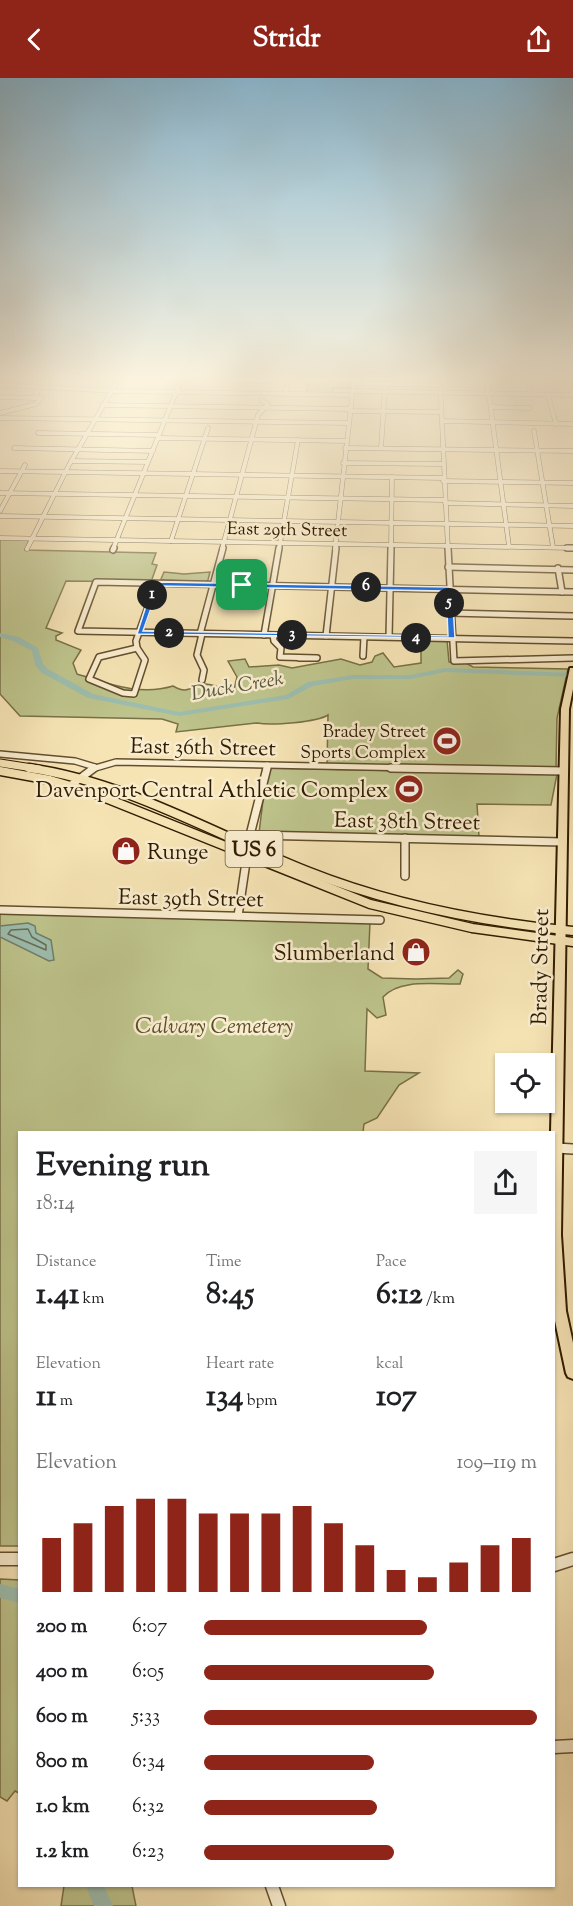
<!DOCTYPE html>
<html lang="en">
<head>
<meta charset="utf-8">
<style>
  body { margin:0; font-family:"Sorts Mill Goudy",serif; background:#f6f6f6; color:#202124; height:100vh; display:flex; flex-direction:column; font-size:22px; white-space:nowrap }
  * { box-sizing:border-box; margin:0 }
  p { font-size:20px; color:#757577 }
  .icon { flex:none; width:33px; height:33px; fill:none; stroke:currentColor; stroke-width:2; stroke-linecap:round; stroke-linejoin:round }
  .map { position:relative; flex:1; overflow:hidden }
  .sheet { position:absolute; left:18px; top:1053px; width:537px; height:756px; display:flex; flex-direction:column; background:#fff; border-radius:0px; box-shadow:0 2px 4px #0004 }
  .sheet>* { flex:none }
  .fabs { position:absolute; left:495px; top:975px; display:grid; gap:12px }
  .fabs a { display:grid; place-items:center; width:60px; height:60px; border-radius:0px; background:#fff; box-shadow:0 2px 4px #0004; font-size:30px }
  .pin { position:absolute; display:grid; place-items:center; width:51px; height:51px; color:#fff; margin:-26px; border-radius:12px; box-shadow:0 3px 9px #0006 }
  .km { position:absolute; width:30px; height:30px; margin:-15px; border-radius:50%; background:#222; color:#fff; font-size:16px; line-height:30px; text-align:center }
  .round { display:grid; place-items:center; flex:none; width:63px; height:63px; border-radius:0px; background:#f6f6f6 }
  .summary { display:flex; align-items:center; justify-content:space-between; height:102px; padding:0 18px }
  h1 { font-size:33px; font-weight:700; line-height:45px }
  .stats { display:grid; grid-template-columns:repeat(3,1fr); gap:9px; height:102px; padding:6px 18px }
  .stats div { display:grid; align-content:center }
  .stats b { font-size:30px; font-weight:700 }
  .stats small { font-size:16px; font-weight:400 }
  .stats p { font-size:16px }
  .chart { height:168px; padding:12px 18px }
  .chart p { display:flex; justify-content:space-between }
  .chart svg { width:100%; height:108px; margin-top:6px; stroke:#8f2418; stroke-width:6 }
  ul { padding:0 18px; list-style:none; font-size:20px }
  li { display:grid; grid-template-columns:96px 72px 1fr; align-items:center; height:45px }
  li i { height:15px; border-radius:8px; background:#8f2418 }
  header { display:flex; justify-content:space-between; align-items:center; height:78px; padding:0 18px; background:#8f2418; color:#fff; font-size:27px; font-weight:700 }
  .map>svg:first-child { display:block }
  .green { fill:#bec48c; stroke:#787046; stroke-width:1.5 }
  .water { fill:#9dbeaf; stroke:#727d69; stroke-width:1.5 }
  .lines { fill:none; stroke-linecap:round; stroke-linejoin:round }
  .shore { stroke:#676d58; stroke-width:1.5 }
  .river { fill:#9dbeaf; fill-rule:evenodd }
  .minor-far4-casing { stroke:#624e2d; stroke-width:5 }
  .minor-far3-casing { stroke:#624e2d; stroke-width:8 }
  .minor-far2-casing { stroke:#624e2d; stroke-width:10 }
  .minor-far1-casing { stroke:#624e2d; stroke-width:12 }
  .minor-casing { stroke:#624e2d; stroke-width:15 }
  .major-far1-casing { stroke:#311c00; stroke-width:9 }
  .major-casing { stroke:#311c00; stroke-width:11 }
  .highway-casing { stroke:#311c00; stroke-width:4 }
  .minor-far4 { stroke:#f9edcf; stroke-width:4 }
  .minor-far3 { stroke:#f9edcf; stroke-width:5 }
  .minor-far2 { stroke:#f9edcf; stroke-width:7 }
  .minor-far1 { stroke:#f9edcf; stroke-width:9 }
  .minor { stroke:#f9edcf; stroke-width:12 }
  .major-far1 { stroke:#f6e4b5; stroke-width:7 }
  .major { stroke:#f6e4b5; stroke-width:8 }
  .highway { fill:#f6e4b5; fill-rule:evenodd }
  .route { fill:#1a73e8; stroke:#fff; stroke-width:1.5; fill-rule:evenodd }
  .labels { text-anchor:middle; stroke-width:5; stroke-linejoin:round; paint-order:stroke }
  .far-street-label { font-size:18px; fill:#311c00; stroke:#f9edcf }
  .far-poi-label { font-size:18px; fill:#311c00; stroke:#f9edcf; text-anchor:end }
  .far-water-label { font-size:20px; font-style:italic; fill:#57553d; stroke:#f9edcf }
  .shield { fill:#f9edcf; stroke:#6d5b3e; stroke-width:1.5 }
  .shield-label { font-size:21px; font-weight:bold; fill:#311c00 }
  .street-label { font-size:22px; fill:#311c00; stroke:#f9edcf }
  .poi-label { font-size:22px; fill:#311c00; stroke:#f9edcf; text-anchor:end }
  .park-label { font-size:22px; font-style:italic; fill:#5b4e2a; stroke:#f9edcf }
</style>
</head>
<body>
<header><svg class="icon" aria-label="back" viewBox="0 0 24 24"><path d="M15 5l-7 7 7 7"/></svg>Stridr<svg class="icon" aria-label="share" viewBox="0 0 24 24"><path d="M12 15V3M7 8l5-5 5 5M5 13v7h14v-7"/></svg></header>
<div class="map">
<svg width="573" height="1828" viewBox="0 0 573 1828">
  <rect width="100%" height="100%" fill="#f6e4b5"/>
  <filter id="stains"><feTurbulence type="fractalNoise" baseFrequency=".00333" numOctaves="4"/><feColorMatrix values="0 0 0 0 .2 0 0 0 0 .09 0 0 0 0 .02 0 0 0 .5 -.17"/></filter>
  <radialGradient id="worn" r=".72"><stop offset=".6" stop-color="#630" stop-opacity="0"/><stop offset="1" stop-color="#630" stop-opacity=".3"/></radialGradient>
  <g class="green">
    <path d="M 309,302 L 352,302 L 351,310 L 333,310 L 333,316 L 306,316 Z"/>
    <path d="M 0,461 L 29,462 L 25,472 L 156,475 L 152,486 L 157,487 L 151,504 L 66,503 L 46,550 L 62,555 L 56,558 L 56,562 L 81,572 L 73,585 L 77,596 C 110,606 140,618 173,608 C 190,618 191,606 205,606 C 216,606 222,613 234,611 L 237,599 L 228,583 L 245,581 L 249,589 L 279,587 L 292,590 L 341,581 L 360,587 L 372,584 L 375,578 L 383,575 L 394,589 L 421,585 L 421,562 L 447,562 L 449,584 L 464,584 L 473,589 L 568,591 L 557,640 L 556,690 L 327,687 L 328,637 C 317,644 272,648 257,645 L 176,654 L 178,646 L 162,641 L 20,638 L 0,616 Z"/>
    <path d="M 164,494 L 184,496 L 210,494 L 208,502 L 205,504 L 164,502 L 161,501 Z"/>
    <path d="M 267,690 L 557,696 L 551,727 L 477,726 L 479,759 L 259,755 Z"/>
    <path d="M 0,834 L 370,844 L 368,891 L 382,900 L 416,901 L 449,900 L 458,892 L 463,896 L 460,906 C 437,907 400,900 383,919 L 386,937 L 377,940 L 367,931 L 365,993 L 419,995 L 399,1007 L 377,1040 L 364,1046 L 363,1054 L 20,1054 L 20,1468 L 0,1468 Z"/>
    <path d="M 0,1501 L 20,1502 L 19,1715 L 15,1713 L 7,1723 L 0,1719 Z"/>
    <path d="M 64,1808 L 132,1808 L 136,1828 L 61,1828 Z"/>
  </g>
  <path class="water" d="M 28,845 L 35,848 L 36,855 L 51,862 L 54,882 L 49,883 L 0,859 L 0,848 Z"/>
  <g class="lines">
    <path class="shore" d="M 28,851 L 32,859 L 46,867 L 46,872 L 8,856 L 11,852 Z"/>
    <g class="river">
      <path d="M 0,555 L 19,559 L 38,570 L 43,586 L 48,591 L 93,616 L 179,634 L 286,617 L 308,604 L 353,597 L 410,597 L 445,590 L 573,595 L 573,599 L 445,594 L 410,601 L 353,601 L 313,608 L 288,621 L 179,638 L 88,620 L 42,595 L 35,587 L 32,573 L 13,563 L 0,559 Z"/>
      <path d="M 0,1506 L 20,1511 L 20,1525 L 0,1520 Z"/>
      <path d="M 86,1808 L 104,1808 L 113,1828 L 94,1828 Z"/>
    </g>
    <g class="minor-far4-casing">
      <g id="minor-far4">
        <path d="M 440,302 L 448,471"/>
        <path d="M 487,302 L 509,468"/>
        <path d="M 528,302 L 531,316"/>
        <path d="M 568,302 L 573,317"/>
        <path d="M 225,303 L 268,303"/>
        <path d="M 353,305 L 440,307"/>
        <path d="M 0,307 L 115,313 L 352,317"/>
        <path d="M 352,313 L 573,317"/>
        <path d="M 285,316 L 289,302"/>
        <path d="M 548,317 L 556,346"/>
        <path d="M 0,319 L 34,320"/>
        <path d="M 102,327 L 350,331"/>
        <path d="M 491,329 L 530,330"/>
        <path d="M 349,333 L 441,334"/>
        <path d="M 0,335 L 36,326 L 41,320 L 34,320 L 40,309"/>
        <path d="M 0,340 L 71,341"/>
        <path d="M 73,341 L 348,345"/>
        <path d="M 442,343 L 573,346"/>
        <path d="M 534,353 L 553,469"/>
        <path d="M 38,355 L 159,357"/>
        <path d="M 158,360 L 346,363"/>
        <path d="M 14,370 L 153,373"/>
        <path d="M 345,370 L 573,373"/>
        <path d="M 381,370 L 385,310"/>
        <path d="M 71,383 L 148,384"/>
        <path d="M 343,385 L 442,386"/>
        <path d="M 0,393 L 443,400"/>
        <path d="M 443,403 L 573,405"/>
        <path d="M 0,415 L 444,422"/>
        <path d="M 445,425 L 573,428"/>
        <path d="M 0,433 L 25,387"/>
        <path d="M 0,438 L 573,448"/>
        <path d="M 0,460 L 573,470"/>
        <path d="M 171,463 L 208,350"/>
        <path d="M 27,471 L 69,387 L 118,302"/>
        <path d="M 113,471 L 181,302"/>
        <path d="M 222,471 L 258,337 L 268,326 L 261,322"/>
        <path d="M 279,471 L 298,362"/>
        <path d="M 335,471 L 354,302"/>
        <path d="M 391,471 L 392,399"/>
      </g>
    </g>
    <g class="minor-far3-casing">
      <g id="minor-far3">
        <path d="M 448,470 L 454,583 L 573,580"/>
        <path d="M 567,470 L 573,470"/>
        <path d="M 113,472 L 114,470"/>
        <path d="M 448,489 L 573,492"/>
        <path d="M 558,490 L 562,514"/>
        <path d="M 573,514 L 96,504 L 78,553 L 573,563"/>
        <path d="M 450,535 L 573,538"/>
        <path d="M 200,556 L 223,470"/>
        <path d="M 202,556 L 197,577 L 204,592 L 202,602"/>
        <path d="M 264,557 L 279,470"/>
        <path d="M 273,557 L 274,563 L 281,570 L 280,579 L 317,580 L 299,580"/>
        <path d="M 326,558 L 336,470"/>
        <path d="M 389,559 L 391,470"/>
        <path d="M 137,570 L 145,582 L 134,616 L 123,615 L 89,601 L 99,579 Z"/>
        <path d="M 137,570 L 136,563 L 156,506"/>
        <path d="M 363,578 L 364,559"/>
        <path d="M 0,676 L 75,683 L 95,689"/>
        <path d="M 92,691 L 116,684 L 465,691"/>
        <path d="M 266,691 L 267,687"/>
      </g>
    </g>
    <g class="minor-far2-casing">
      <g id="minor-far2">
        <path d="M 391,690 L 564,693"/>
        <path d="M 70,708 L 94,690"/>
        <path d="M 250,757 L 563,764"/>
        <path d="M 405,760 L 405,798"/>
        <path d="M 0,832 L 380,842"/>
        <path d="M 238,838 L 250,757 L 267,690"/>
      </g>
    </g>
    <g class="minor-far1-casing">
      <path id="minor-far1" d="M 556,1070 L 573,1071"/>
    </g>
    <g class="minor-casing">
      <g id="minor">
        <path d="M 0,1481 L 20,1481"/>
        <path d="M 554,1487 L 573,1481"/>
        <path d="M 554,1669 L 573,1668"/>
        <path d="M 272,1808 L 279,1828"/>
      </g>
    </g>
    <g class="major-far1-casing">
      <path id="major-far1" d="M 0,685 L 39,691"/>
    </g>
    <g class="major-casing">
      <g id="major">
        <path d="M 29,690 C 127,704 216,757 307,793 C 392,827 482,844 573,853"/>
        <path d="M 0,693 L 50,702 L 88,713 L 370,826 L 472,850 L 573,864"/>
      </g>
    </g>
    <g class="highway-casing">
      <path id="highway" d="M 570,590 L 573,590 L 573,611 L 569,631 L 561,1157 L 566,1233 L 573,1265 L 573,1301 L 568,1299 L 566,1295 L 554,1238 L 554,1054 L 551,1054 L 561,631 Z"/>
    </g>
    <use href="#minor-far4" class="minor-far4"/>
    <use href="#minor-far3" class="minor-far3"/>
    <use href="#minor-far2" class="minor-far2"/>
    <use href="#minor-far1" class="minor-far1"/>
    <use href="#minor" class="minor"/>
    <use href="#major-far1" class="major-far1"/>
    <use href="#major" class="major"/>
    <use href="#highway" class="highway"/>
  </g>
  <linearGradient id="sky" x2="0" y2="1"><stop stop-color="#8ab8d1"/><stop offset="0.54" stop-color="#fbf3de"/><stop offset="1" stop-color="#fbf3de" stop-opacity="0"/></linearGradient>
  <rect width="573" height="558" fill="url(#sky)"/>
  <path class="route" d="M 156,504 L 449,509 L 452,511 L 455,560 L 137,556 L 153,506 ZM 159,508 L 446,513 L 448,558 L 143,553 Z"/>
  <defs>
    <g id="stadium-disc" transform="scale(1.5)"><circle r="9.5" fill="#8f2418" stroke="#f9edcf"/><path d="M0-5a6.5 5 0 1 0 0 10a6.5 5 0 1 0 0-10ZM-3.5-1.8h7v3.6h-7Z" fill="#fff"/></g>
    <g id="shop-disc" transform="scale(1.5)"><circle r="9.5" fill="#8f2418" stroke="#f9edcf"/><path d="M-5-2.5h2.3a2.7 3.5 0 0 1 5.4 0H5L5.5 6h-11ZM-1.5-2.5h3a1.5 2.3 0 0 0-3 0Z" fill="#fff"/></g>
  </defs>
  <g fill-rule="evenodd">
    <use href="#stadium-disc" x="447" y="663"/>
    <use href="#stadium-disc" x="409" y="711"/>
    <use href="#shop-disc" x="126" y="773"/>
    <use href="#shop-disc" x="416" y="874"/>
  </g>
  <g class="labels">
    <g class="far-street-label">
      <text transform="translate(287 451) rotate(1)" y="6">East 29th Street</text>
    </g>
    <g class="far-poi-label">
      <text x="426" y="659">Bradey Street<tspan x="426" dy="21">Sports Complex</tspan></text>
    </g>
    <g class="far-water-label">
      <text transform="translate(237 607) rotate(-10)" y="7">Duck Creek</text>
    </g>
    <rect class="shield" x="225.5" y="753" width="57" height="36" rx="4.5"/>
    <g class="shield-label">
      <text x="254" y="778">US 6</text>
    </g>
    <g class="street-label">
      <text transform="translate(203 668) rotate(1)" y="8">East 36th Street</text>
      <text transform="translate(407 742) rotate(1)" y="8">East 38th Street</text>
      <text transform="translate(191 819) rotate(1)" y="8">East 39th Street</text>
      <text transform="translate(539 889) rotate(-89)" y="8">Brady Street</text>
    </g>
    <g class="poi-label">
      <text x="388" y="719">Davenport Central Athletic Complex</text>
      <text x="147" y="781" text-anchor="start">Runge</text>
      <text x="395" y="882">Slumberland</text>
    </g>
    <g class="park-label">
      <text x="214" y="955">Calvary Cemetery</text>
    </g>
  </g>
  <rect width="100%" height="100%" filter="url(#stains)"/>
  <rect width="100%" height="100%" fill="url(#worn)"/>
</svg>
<div class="fabs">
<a><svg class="icon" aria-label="locate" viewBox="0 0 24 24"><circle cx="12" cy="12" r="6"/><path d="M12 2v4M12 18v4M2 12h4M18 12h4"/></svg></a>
</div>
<div class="pin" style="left:242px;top:507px;background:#1e9e55"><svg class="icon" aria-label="arrive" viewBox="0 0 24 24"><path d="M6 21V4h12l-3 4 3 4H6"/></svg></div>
<b class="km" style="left:152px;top:517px">1</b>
<b class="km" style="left:169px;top:555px">2</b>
<b class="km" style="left:292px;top:557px">3</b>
<b class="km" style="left:416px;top:560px">4</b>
<b class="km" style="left:449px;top:525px">5</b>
<b class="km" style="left:366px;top:509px">6</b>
<section class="sheet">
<div class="summary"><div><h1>Evening run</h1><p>18:14</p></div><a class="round"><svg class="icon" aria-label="share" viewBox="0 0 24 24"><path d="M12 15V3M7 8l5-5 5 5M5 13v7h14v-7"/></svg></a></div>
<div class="stats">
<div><p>Distance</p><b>1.41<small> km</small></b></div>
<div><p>Time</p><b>8:45</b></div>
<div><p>Pace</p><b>6:12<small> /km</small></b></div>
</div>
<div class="stats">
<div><p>Elevation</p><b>11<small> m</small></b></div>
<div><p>Heart rate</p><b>134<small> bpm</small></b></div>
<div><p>kcal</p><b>107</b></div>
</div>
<div class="chart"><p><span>Elevation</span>109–119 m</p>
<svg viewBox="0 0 160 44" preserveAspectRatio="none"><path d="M5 44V22M15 44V16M25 44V9M35 44V6M45 44V6M55 44V12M65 44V12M75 44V12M85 44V9M95 44V16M105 44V25M115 44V35M125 44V38M135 44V32M145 44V25M155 44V22"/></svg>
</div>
<ul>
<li><b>200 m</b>6:07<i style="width:67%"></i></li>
<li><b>400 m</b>6:05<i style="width:69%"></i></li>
<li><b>600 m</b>5:33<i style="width:100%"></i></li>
<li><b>800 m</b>6:34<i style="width:51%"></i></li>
<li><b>1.0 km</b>6:32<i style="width:52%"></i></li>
<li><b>1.2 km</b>6:23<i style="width:57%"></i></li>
</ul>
</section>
</div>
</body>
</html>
